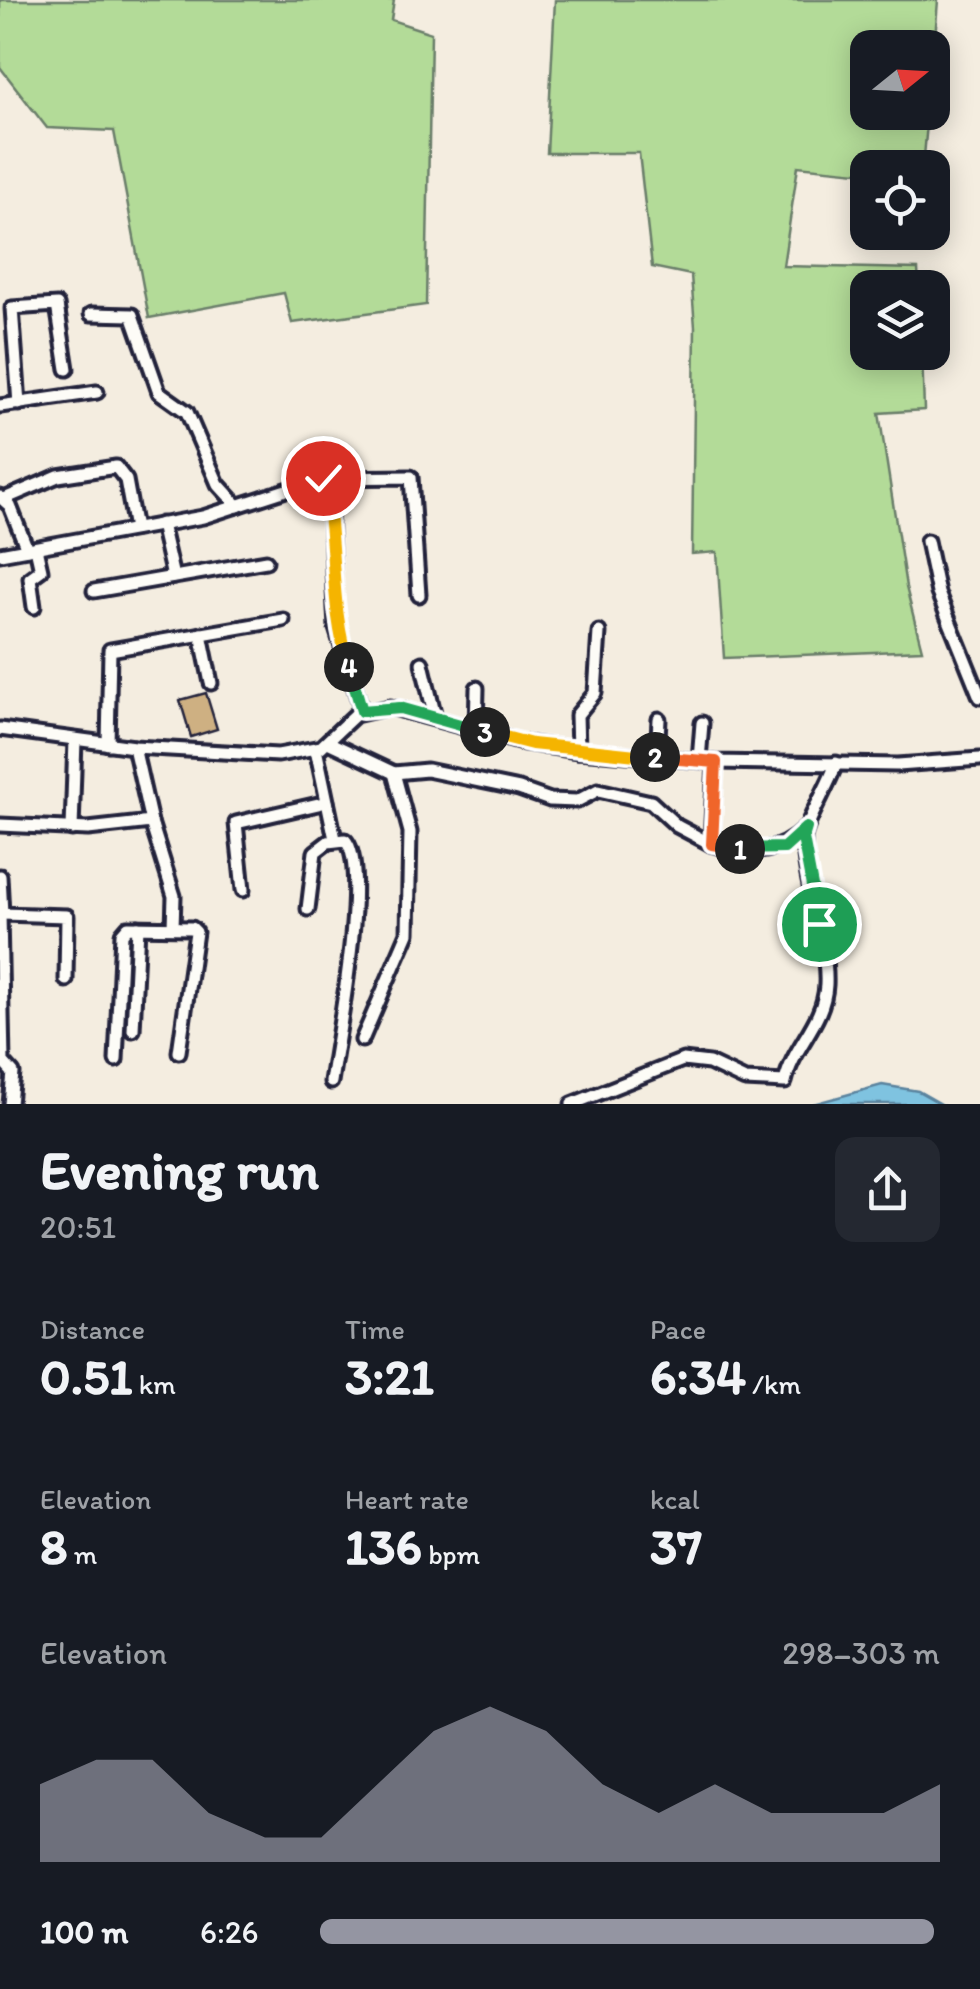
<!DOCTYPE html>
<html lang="en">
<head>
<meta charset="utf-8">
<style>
  body { margin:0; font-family:Itim,sans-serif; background:#242831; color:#f1f3f6; height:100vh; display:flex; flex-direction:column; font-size:38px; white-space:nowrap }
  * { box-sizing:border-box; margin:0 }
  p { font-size:32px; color:#9ea1a6 }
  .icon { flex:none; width:55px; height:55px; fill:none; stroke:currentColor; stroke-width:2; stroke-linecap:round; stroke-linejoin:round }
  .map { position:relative; height:1104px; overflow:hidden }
  .drawer { display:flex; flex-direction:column; background:#171b24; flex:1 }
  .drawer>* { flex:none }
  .needle { width:65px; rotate:72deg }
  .controls { position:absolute; left:850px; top:30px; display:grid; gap:20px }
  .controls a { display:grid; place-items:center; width:100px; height:100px; border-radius:20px; background:#171b24; box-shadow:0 5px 25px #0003; font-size:50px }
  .pin { position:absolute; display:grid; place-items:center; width:85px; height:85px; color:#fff; margin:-42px; border:5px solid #fff; border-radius:50%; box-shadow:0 2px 10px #0007 }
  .km { position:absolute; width:50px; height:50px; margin:-25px; border-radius:50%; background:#222; color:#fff; font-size:28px; line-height:50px; text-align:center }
  .round { display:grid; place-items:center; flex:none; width:105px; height:105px; border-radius:20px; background:#242831 }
  .headline { display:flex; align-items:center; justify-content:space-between; height:170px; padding:0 40px }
  h1 { font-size:55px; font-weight:800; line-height:75px }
  .figures { display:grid; grid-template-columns:repeat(3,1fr); gap:15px; height:170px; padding:10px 40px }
  .figures div { display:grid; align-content:center }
  .figures b { font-size:50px; font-weight:800 }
  .figures small { font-size:28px; font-weight:400 }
  .figures p { font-size:28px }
  .chart { height:280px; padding:20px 40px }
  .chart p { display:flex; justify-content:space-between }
  .chart svg { width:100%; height:180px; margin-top:10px; fill:#9495a2; opacity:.7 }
  ul { padding:0 40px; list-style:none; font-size:32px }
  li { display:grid; grid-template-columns:160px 120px 1fr; align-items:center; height:75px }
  li i { height:25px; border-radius:12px; background:#9495a2 }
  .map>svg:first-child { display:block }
  .green { fill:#b3db98; stroke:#6a7e6a; stroke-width:2.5 }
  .water { fill:#7fc3e0; stroke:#5a839e; stroke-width:2.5 }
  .building { fill:#ceb082; stroke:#22223b; stroke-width:2.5 }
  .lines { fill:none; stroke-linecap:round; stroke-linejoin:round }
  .minor-casing { stroke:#22223b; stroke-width:19 }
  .minor { stroke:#fdfcf7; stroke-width:11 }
  .split-1-casing { stroke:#fff; stroke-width:20 }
  .split-2-casing { stroke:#fff; stroke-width:20 }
  .split-3-casing { stroke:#fff; stroke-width:20 }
  .split-4-casing { stroke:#fff; stroke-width:20 }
  .split-5-casing { stroke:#fff; stroke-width:20 }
  .split-1 { stroke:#22a559; stroke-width:12 }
  .split-2 { stroke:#f0652b; stroke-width:12 }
  .split-3 { stroke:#f5b400; stroke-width:12 }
  .split-4 { stroke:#22a559; stroke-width:12 }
  .split-5 { stroke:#f5b400; stroke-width:12 }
</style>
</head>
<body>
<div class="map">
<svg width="980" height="1104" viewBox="0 0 980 1104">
  <rect width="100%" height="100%" fill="#f4ede0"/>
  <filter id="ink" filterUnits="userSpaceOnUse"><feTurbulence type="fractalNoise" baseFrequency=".01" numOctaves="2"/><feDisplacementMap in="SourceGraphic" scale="20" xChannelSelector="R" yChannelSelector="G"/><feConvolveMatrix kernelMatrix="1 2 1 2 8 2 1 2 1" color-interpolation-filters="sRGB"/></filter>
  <g filter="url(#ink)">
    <g class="green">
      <path d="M 0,0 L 394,0 L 391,20 L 431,33 L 426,305 L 292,323 L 284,293 L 149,318 L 114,131 L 47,128 L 0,67 Z"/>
      <path d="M 555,0 L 938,0 L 933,64 L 932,48 L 868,48 L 868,112 L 928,113 L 923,167 L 868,168 L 867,173 L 798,166 L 783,266 L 918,269 L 919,287 L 868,288 L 868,352 L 922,353 L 924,410 L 879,413 L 906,587 L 922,650 L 724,658 L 717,552 L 692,554 L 695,327 L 691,275 L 652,267 L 639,153 L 547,153 Z"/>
    </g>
    <path class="water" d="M 882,1085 L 918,1091 L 941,1104 L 813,1104 Z"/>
    <path class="building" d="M 206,693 L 217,729 L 191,737 L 180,700 Z"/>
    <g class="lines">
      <g class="minor-casing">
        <g id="minor">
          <path d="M 91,314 L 132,315 L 159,392 L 187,412 L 218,484 L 238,506"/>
          <path d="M 19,404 L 12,308 L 57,305 L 67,369"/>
          <path d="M 0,406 L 97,392"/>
          <path d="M 323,478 L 330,513 L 336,628 L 362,711"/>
          <path d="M 0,497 L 10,506 L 27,549"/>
          <path d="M 4,499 L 58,476 L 116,467 L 126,480 L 135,529"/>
          <path d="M 161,524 L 173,577"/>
          <path d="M 927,541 L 938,593 L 980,697"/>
          <path d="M 0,554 L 203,517 L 323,478 L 411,477 L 419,595"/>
          <path d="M 94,591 L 266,561"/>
          <path d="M 34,607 L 30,578 L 41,570 L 36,548"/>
          <path d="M 201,634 L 211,683"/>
          <path d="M 422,663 L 435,717"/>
          <path d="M 0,729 L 134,747 L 278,755 L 321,747 L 355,715 L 390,707 L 519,742 L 578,751 L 715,762 L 898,765 L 980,759"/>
          <path d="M 476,730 L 477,688"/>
          <path d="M 330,743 L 394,773 L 427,770 L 519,789 L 550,800 L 577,801 L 598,790 L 651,802 L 677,826 L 711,844"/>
          <path d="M 108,744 L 110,650 L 283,620"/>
          <path d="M 134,747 L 151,822 L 174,896 L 173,927"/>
          <path d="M 316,749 L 335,839"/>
          <path d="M 578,751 L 577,715 L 595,693 L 599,632"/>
          <path d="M 657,757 L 659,719"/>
          <path d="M 699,760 L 702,723"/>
          <path d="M 715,762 L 711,844 C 750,855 776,856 806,828"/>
          <path d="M 0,825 L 88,829 L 151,822"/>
          <path d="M 72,829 L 75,740"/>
          <path d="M 0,876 L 2,914 L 67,916 L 66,980"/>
          <path d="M 243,890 L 236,823 L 327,802"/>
          <path d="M 308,909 L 315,852 L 328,842 L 345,840 C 371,866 337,1040 331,1082"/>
          <path d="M 0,914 L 3,1062 L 13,1073 L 10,1104"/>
          <path d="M 133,1030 L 138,927"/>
          <path d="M 362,1040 L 408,933 L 410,832 L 394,773"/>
          <path d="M 116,1060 L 122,934 L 128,927 L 192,928 L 196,932 L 179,1052"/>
          <path d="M 572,1104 L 683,1060 L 709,1063 L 745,1080 L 785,1082 C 793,1046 824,1023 826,985 C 828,939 804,883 804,840 C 803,826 830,784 836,763"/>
        </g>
      </g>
      <use href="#minor" class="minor"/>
    </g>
  </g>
  <g class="lines" filter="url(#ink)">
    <g class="split-1-casing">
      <path id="split-1" d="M 740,849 L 784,848 L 806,828 L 803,838 L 819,924"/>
    </g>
    <g class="split-2-casing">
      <path id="split-2" d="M 655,757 L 716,762 L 712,844 L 740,849"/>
    </g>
    <g class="split-3-casing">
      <path id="split-3" d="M 485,732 L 532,744 L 655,757"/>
    </g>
    <g class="split-4-casing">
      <path id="split-4" d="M 349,667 L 362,711 L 400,708 L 485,732"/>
    </g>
    <g class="split-5-casing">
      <path id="split-5" d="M 323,478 C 337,541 329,605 349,667"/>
    </g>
    <use href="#split-1" class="split-1"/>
    <use href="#split-2" class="split-2"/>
    <use href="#split-3" class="split-3"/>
    <use href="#split-4" class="split-4"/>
    <use href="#split-5" class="split-5"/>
  </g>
</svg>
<div class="controls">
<a><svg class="needle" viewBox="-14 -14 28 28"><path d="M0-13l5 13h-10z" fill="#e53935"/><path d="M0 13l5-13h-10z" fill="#9ea1a6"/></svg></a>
<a><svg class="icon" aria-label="locate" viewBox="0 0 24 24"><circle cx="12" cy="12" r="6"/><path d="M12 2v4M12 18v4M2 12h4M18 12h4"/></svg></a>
<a><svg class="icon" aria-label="layers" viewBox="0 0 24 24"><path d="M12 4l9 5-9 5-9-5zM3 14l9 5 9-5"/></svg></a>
</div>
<div class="pin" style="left:819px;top:924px;background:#1e9e55"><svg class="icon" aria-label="arrive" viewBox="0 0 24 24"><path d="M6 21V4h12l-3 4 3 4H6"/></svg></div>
<div class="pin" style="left:323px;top:478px;background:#d93025"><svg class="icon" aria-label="check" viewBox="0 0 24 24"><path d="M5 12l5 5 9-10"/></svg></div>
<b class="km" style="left:740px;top:849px">1</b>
<b class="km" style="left:655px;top:757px">2</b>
<b class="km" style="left:485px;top:732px">3</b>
<b class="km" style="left:349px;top:667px">4</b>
</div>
<section class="drawer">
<div class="headline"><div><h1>Evening run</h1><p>20:51</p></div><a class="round"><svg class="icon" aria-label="share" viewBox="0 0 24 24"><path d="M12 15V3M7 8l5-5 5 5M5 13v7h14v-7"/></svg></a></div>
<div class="figures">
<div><p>Distance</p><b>0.51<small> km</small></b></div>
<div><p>Time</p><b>3:21</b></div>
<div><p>Pace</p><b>6:34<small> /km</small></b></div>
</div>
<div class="figures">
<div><p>Elevation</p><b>8<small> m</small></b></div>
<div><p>Heart rate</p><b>136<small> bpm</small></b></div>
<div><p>kcal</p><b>37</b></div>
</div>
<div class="chart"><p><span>Elevation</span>298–303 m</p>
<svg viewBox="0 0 160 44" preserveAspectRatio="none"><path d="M0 44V25L10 19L20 19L30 32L40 38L50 38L60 25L70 12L80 6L90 12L100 25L110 32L120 25L130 32L140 32L150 32L160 25V44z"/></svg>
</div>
<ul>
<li><b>100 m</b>6:26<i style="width:99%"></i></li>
</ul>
</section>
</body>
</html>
